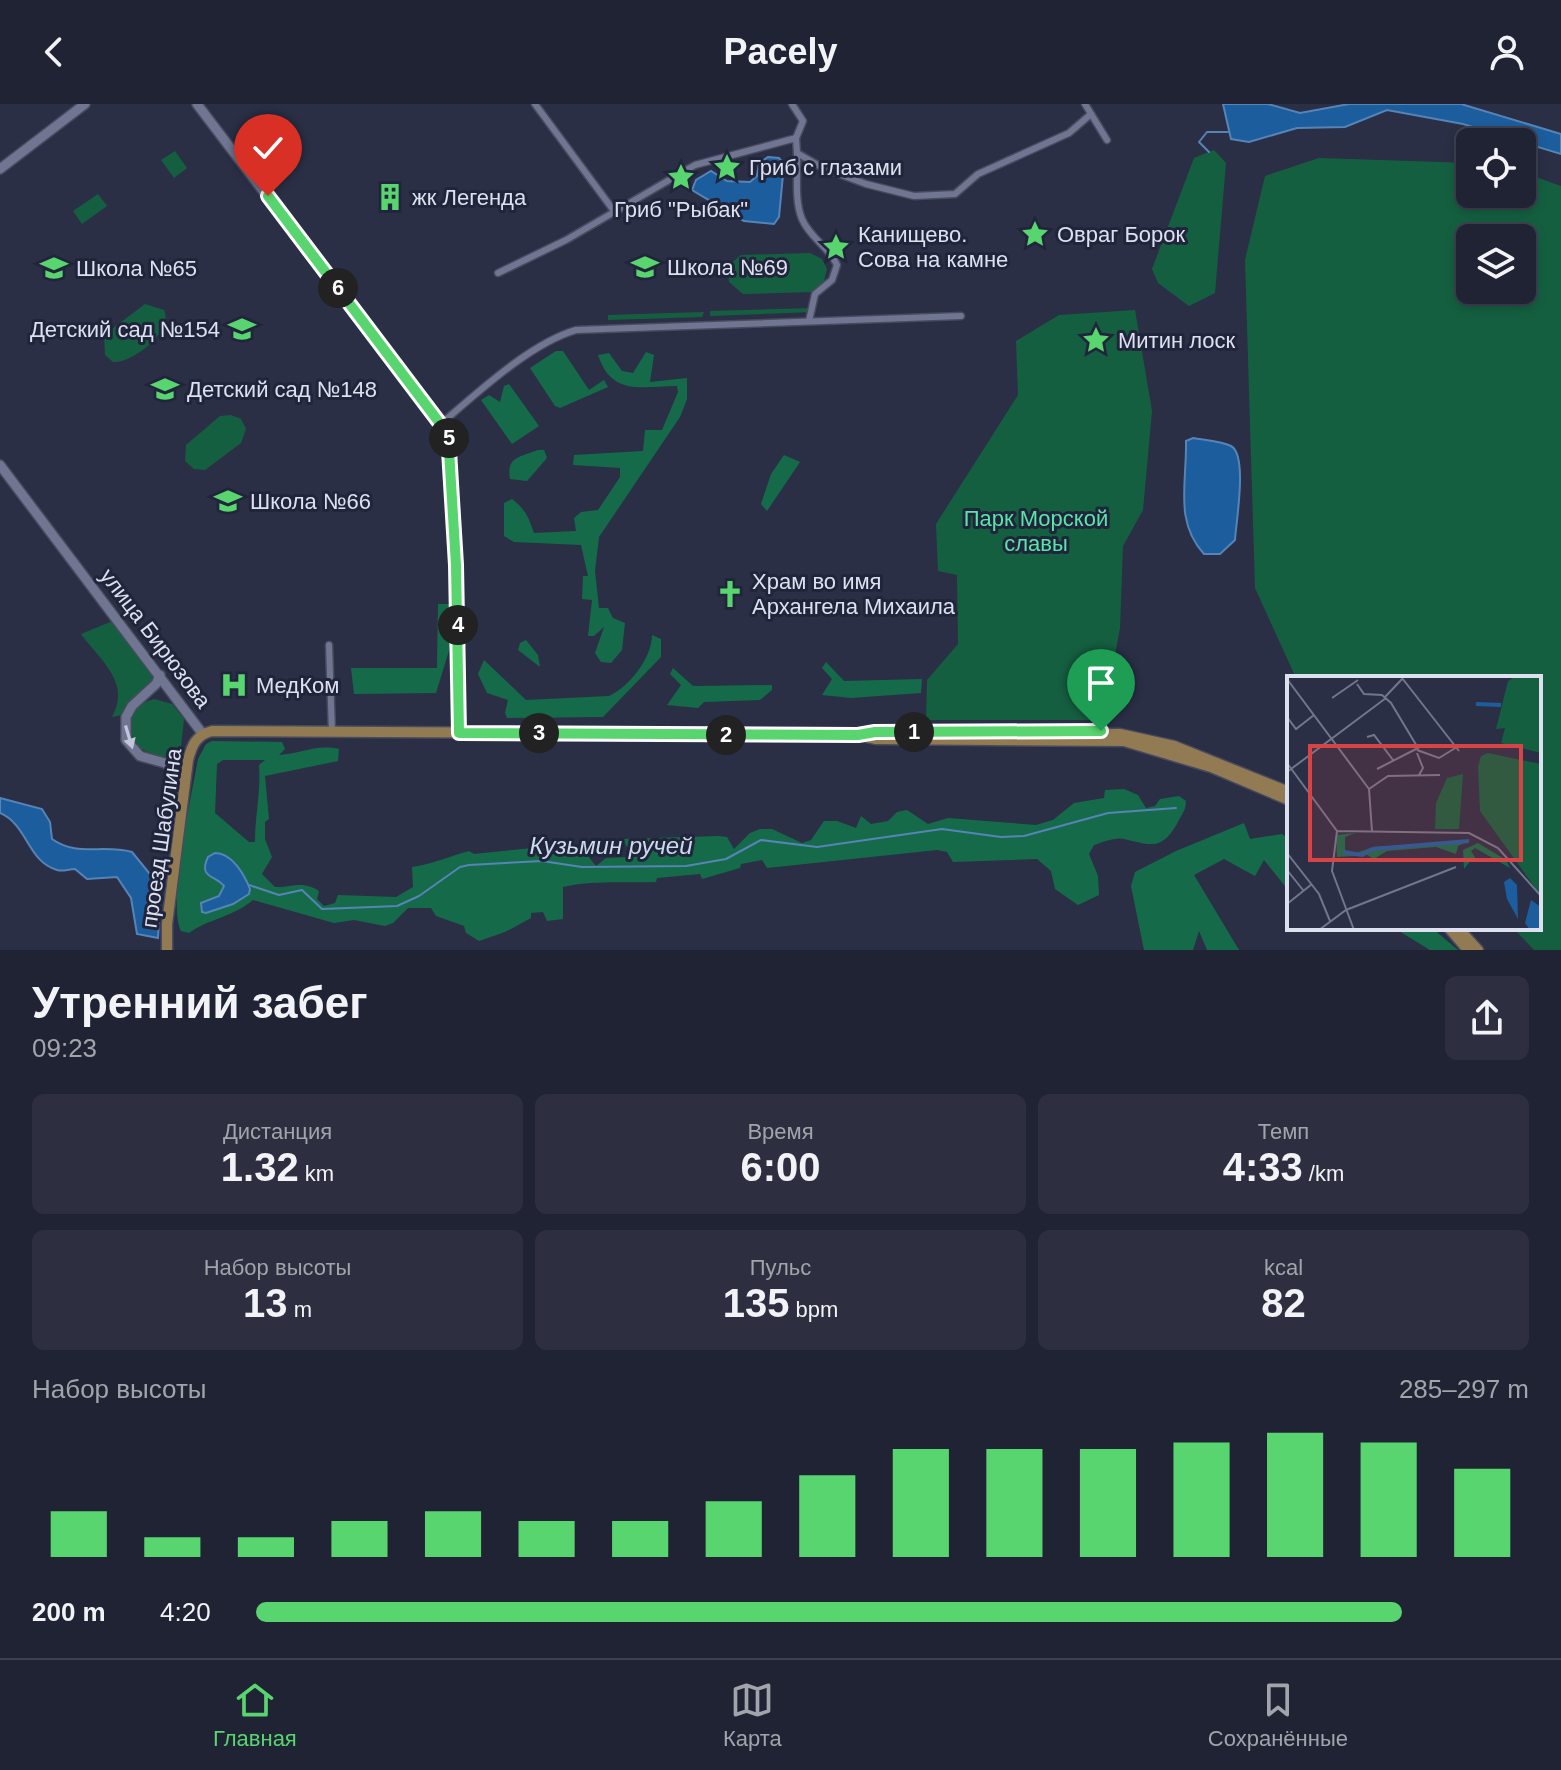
<!DOCTYPE html>
<html lang="ru">
<head>
<meta charset="utf-8">
<style>
  body { margin:0; font-family:Helvetica,sans-serif; background:#2d2f40; color:#f1f3f6; height:100vh; display:flex; flex-direction:column; font-size:30px; white-space:nowrap }
  * { box-sizing:border-box; margin:0 }
  p { font-size:26px; color:#a2a4ac }
  .icon { flex:none; width:44px; height:44px; fill:none; stroke:currentColor; stroke-width:2; stroke-linecap:round; stroke-linejoin:round }
  .map { position:relative; height:846px; overflow:hidden }
  .drawer { display:flex; flex-direction:column; background:#202334; flex:1 }
  .drawer>* { flex:none }
  .tools { position:absolute; left:1456px; top:24px; display:grid; gap:16px }
  .tools a { display:grid; place-items:center; width:80px; height:80px; border-radius:12px; background:#202334; box-shadow:0 4px 12px #0003,0 0 0 2px #3d404f; font-size:40px }
  .pin { position:absolute; display:grid; place-items:center; width:68px; height:68px; color:#fff; margin:-82px -34px; border-radius:50% 50% 50% 0; rotate:-45deg; box-shadow:0 0 8px #0007 }
  .pin .icon { rotate:45deg }
  .km { position:absolute; width:40px; height:40px; margin:-20px; border-radius:50%; background:#222; color:#fff; font-size:22px; line-height:40px; text-align:center }
  .round { display:grid; place-items:center; flex:none; width:84px; height:84px; border-radius:12px; background:#2d2f40 }
  .headline { display:flex; align-items:center; justify-content:space-between; height:136px; padding:0 32px }
  h1 { font-size:44px; font-weight:600; line-height:60px }
  .stats { display:grid; grid-template-columns:repeat(3,1fr); gap:12px; height:136px; padding:8px 32px }
  .stats div { display:grid; align-content:center; border-radius:12px; background:#2d2f40; text-align:center }
  .stats b { font-size:40px; font-weight:600 }
  .stats small { font-size:22px; font-weight:400 }
  .stats p { font-size:22px }
  .chart { height:224px; padding:16px 32px }
  .chart p { display:flex; justify-content:space-between }
  .chart svg { width:100%; height:144px; margin-top:8px; stroke:#59d56f; stroke-width:6 }
  ul { padding:0 32px; list-style:none; font-size:26px }
  li { display:grid; grid-template-columns:128px 96px 1fr; align-items:center; height:60px }
  li i { height:20px; border-radius:10px; background:#59d56f }
  header { display:flex; justify-content:space-between; align-items:center; height:104px; padding:0 32px; background:#202334; font-size:36px; font-weight:600 }
  .dock { display:flex; justify-content:space-around; align-items:center; height:112px; border-top:2px solid #3d404f; background:#202334; font-size:22px; color:#a2a4ac }
  .dock a { display:grid; justify-items:center; gap:4px }
  .dock .current { color:#59d56f }
  .map>svg:first-child { display:block }
  .green { fill:#155f41; fill-rule:evenodd }
  .forest { fill:#156b49; fill-rule:evenodd }
  .water { fill:#1c5d9d; stroke:#5684b6; stroke-width:2 }
  .lines { fill:none; stroke-linecap:round; stroke-linejoin:round }
  .stream { stroke:#5684b6; stroke-width:2 }
  .street-casing { stroke:#484b5e; stroke-width:9 }
  .secondary-casing { stroke:#484b5e; stroke-width:12 }
  .primary-casing { stroke:#484b5e; stroke-width:13 }
  .street { stroke:#707691; stroke-width:6 }
  .secondary { stroke:#707691; stroke-width:9 }
  .primary { stroke:#927a53; stroke-width:10 }
  .oneway { fill:#c2c6d8 }
  .route-casing { stroke:#fff; stroke-width:16 }
  .route { stroke:#59d56f; stroke-width:10 }
  .labels { text-anchor:middle; stroke-width:6; stroke-linejoin:round; paint-order:stroke }
  .poi-label { font-size:22px; fill:#dde0ef; stroke:#21253b; text-anchor:start }
  .park-label { font-size:22px; fill:#58e5a7; stroke:#21253b }
  .street-label { font-size:22px; fill:#dde0ef; stroke:#21253b }
  .water-label { font-size:24px; font-style:italic; fill:#cadaec; stroke:#21253b }
  .inset-river { fill:none; stroke:#1c5d9d; stroke-width:4 }
  .inset-road { fill:none; stroke:#72768a; stroke-width:2 }
  .view { fill:#d74446; fill-opacity:0.15; stroke:#d74446; stroke-width:4 }
  .inset-edge { fill:none; stroke:#dde0ef; stroke-width:4 }
</style>
</head>
<body>
<header><svg class="icon" aria-label="back" viewBox="0 0 24 24"><path d="M15 5l-7 7 7 7"/></svg>Pacely<svg class="icon" aria-label="person" viewBox="0 0 24 24"><circle cx="12" cy="8" r="4"/><path d="M4 21q1-7 8-7t8 7"/></svg></header>
<div class="map">
<svg width="1561" height="846" viewBox="0 0 1561 846">
  <rect width="100%" height="100%" fill="#2a2f46"/>
  <g class="green">
    <path d="M 1214,46 L 1226,59 L 1215,189 L 1189,202 L 1158,179 L 1152,165 L 1194,54 Z"/>
    <path d="M 175,47 L 187,64 L 174,74 L 161,56 Z"/>
    <path d="M 1319,54 L 1470,59 L 1470,90 L 1522,90 L 1522,68 L 1561,82 L 1561,846 L 1534,846 L 1513,824 L 1539,824 L 1539,574 L 1296,574 L 1255,484 L 1245,156 L 1265,72 ZM 1470,134 L 1522,134 L 1522,186 L 1470,186 Z"/>
    <path d="M 98,90 L 107,102 L 82,120 L 73,107 Z"/>
    <path d="M 810,149 L 822,155 L 827,165 L 823,181 L 814,188 L 743,190 L 729,178 L 728,162 L 741,151 Z"/>
    <path d="M 145,200 L 164,206 C 174,227 133,259 113,258 L 105,251 L 104,231 Z"/>
    <path d="M 813,204 L 813,208 L 710,212 L 710,207 Z"/>
    <path d="M 1135,206 L 1152,307 L 1143,406 L 1123,442 L 1120,524 L 1103,616 L 926,616 L 927,576 L 958,540 L 957,471 L 938,467 L 936,420 L 1018,291 L 1016,237 L 1059,211 Z"/>
    <path d="M 704,208 L 702,213 L 608,216 L 608,211 Z"/>
    <path d="M 220,312 L 231,311 L 241,315 L 246,325 L 241,339 L 205,366 L 194,365 L 185,357 L 186,341 Z"/>
    <path d="M 120,514 L 159,564 L 159,571 L 139,588 L 122,611 L 112,613 C 131,579 102,558 81,530 Z"/>
    <path d="M 154,595 L 172,600 L 184,615 L 179,662 C 162,647 118,650 130,614 C 134,603 143,598 154,595 Z"/>
  </g>
  <g class="forest">
    <path d="M 556,247 L 563,247 L 589,286 L 604,276 L 608,283 L 560,304 L 555,302 L 530,264 Z"/>
    <path d="M 646,248 L 654,251 L 650,278 L 687,274 L 687,295 L 680,313 L 599,433 L 595,467 L 599,504 L 608,504 L 613,514 L 625,519 L 622,546 L 611,559 L 601,558 L 595,549 L 604,523 L 594,532 L 588,532 L 592,496 L 582,495 L 583,472 L 588,472 L 581,441 L 514,438 L 504,432 L 504,399 L 512,395 C 527,407 528,413 534,429 L 576,427 L 574,414 L 581,408 L 598,406 L 620,373 L 620,364 L 573,361 L 574,351 L 643,347 L 645,326 L 662,326 L 678,288 L 677,282 C 642,282 612,293 598,251 L 609,249 L 622,267 L 633,269 Z"/>
    <path d="M 509,280 L 539,322 L 512,340 L 481,296 L 489,291 L 500,298 L 504,282 Z"/>
    <path d="M 538,346 L 544,346 L 547,354 L 527,377 L 510,375 C 506,352 521,353 538,346 Z"/>
    <path d="M 784,351 L 800,358 L 767,407 L 761,400 L 771,370 Z"/>
    <path d="M 438,500 L 451,500 L 451,540 L 436,589 L 354,590 L 351,564 L 437,564 Z"/>
    <path d="M 652,531 L 661,535 L 661,553 L 603,613 L 507,614 L 505,609 L 508,596 L 487,589 L 478,570 L 484,556 L 526,596 L 609,592 C 629,583 652,554 652,531 Z"/>
    <path d="M 526,536 L 538,551 L 540,563 L 518,546 L 520,539 Z"/>
    <path d="M 826,558 L 844,577 L 922,575 L 921,589 L 851,594 L 822,591 L 832,575 L 822,564 Z"/>
    <path d="M 673,564 L 693,582 L 772,581 L 772,586 L 760,596 L 704,598 L 698,604 L 667,601 L 681,581 L 670,570 Z"/>
    <path d="M 212,637 L 282,638 L 285,645 L 279,651 C 300,650 316,640 339,645 L 338,657 L 265,672 L 269,715 L 265,718 L 265,735 L 272,753 L 262,770 L 275,783 C 293,784 301,776 319,787 L 317,795 L 324,802 L 335,799 L 338,791 L 396,793 L 413,783 L 412,763 C 436,759 447,753 469,747 L 474,750 L 532,744 L 590,744 L 588,752 L 596,762 L 606,754 L 628,753 L 629,747 L 623,735 L 719,732 L 727,733 L 734,745 L 750,729 L 760,725 L 772,725 L 802,739 L 811,736 L 824,717 L 837,717 L 856,724 L 861,712 L 871,720 L 888,717 L 897,708 L 907,706 L 928,720 L 948,714 L 1036,721 L 1053,716 L 1074,699 L 1104,694 L 1105,686 L 1124,685 L 1138,691 L 1146,704 L 1155,702 L 1160,695 L 1179,692 L 1186,697 C 1186,707 1181,711 1177,720 C 1161,747 1151,741 1124,735 C 1115,733 1103,738 1094,741 L 1089,750 L 1098,772 L 1099,791 L 1078,801 L 1055,785 L 1051,767 L 1037,755 L 953,758 L 947,748 L 937,746 L 767,764 L 762,756 L 741,760 L 740,764 L 702,775 L 700,770 L 657,774 L 656,778 C 626,779 589,776 563,783 L 563,815 L 547,817 L 543,808 L 531,809 L 531,814 L 505,828 L 479,837 L 466,829 L 464,822 L 436,812 L 431,804 L 408,804 L 393,819 L 385,822 L 354,816 L 334,819 L 253,796 C 233,813 208,815 189,829 L 181,827 C 167,800 192,689 198,655 L 206,640 ZM 223,656 L 265,656 L 259,661 C 261,688 255,711 255,738 L 249,738 L 215,709 L 217,660 Z"/>
    <path d="M 1244,719 L 1250,735 L 1282,730 L 1289,735 L 1289,787 L 1264,756 L 1255,772 L 1224,755 L 1194,771 L 1239,846 L 1207,846 L 1199,827 L 1193,846 L 1144,846 L 1131,782 L 1135,768 L 1176,747 Z"/>
    <path d="M 1394,824 L 1432,824 L 1458,846 L 1430,846 Z"/>
  </g>
  <g class="water">
    <path d="M 1223,0 L 1268,0 L 1300,9 L 1349,0 L 1461,0 L 1561,30 L 1561,50 L 1463,20 L 1387,6 L 1345,23 L 1297,24 L 1249,38 L 1231,35 Z"/>
    <path d="M 768,53 L 779,54 L 784,60 L 779,113 L 774,120 L 744,117 L 692,86 L 696,76 L 711,67 L 727,77 L 750,78 L 757,72 L 759,59 Z"/>
    <path d="M 1193,334 C 1204,336 1221,337 1231,342 C 1248,351 1236,418 1235,436 L 1220,450 L 1204,450 C 1174,417 1187,379 1186,337 Z"/>
    <path d="M 0,694 L 42,705 L 50,718 L 52,735 C 77,753 103,740 132,748 L 154,775 L 152,785 L 160,799 L 158,834 L 137,830 L 131,794 L 117,773 L 87,775 L 75,765 C 68,765 63,768 57,766 C 27,757 28,721 0,709 Z"/>
    <path d="M 215,749 C 232,749 244,770 250,785 L 249,790 L 233,800 L 206,809 L 202,808 L 201,799 L 219,792 L 224,782 C 215,771 198,774 208,753 Z"/>
  </g>
  <g class="lines">
    <g class="stream">
      <path d="M 1209,48 L 1199,38 L 1207,28 L 1228,28"/>
      <path d="M 249,781 L 279,791 L 302,786 L 322,805 L 397,802 L 419,792 L 460,763 L 469,761 L 542,757 L 582,763 L 686,762 L 726,755 L 761,736 L 817,743 L 942,725 L 1001,733 L 1024,732 L 1108,709 L 1176,704"/>
    </g>
    <g class="street-casing">
      <g id="street">
        <path d="M 535,0 L 614,107"/>
        <path d="M 1085,0 L 1107,36"/>
        <path d="M 796,34 L 797,49 L 823,64 L 866,80 L 914,92 L 955,90 L 978,70 L 1069,29 L 1091,10"/>
        <path d="M 797,49 C 798,69 794,96 802,115 C 810,134 829,143 837,161 L 832,176 L 815,190 L 809,217"/>
        <path d="M 498,169 L 566,136 L 695,61 L 796,34 L 803,17 L 792,0"/>
        <path d="M 442,319 C 478,288 531,239 576,226 L 961,212"/>
        <path d="M 329,541 L 332,628"/>
      </g>
    </g>
    <g class="secondary-casing">
      <g id="secondary">
        <path d="M 197,0 L 448,330 L 456,461 L 459,629"/>
        <path d="M 0,65 L 85,0"/>
        <path d="M 0,361 L 202,629"/>
        <path d="M 160,571 L 156,580 L 132,602 L 126,613 L 126,636 L 140,652 L 165,659 L 185,676"/>
      </g>
    </g>
    <g class="primary-casing">
      <g id="primary">
        <path d="M 862,632 L 876,635 L 1124,637 L 1211,663 L 1289,696"/>
        <path d="M 1449,824 L 1468,846"/>
        <path d="M 1458,824 L 1478,846"/>
        <path d="M 167,846 L 167,820 L 188,656 C 192,641 196,631 212,627 L 858,631 L 875,628 L 1120,630 L 1174,642 L 1289,688"/>
      </g>
    </g>
    <use href="#street" class="street"/>
    <use href="#secondary" class="secondary"/>
    <use href="#primary" class="primary"/>
  </g>
  <defs><path id="oneway-solid" d="M-6-.8H1V-3.2L6.5 0L1 3.2V.8H-6Z" transform="scale(2)"/></defs>
  <use class="oneway" href="#oneway-solid" transform="translate(129 633) rotate(73)"/>
  <g class="lines">
    <g class="route-casing">
      <path id="route" d="M 268,92 L 448,330 L 456,461 L 459,629 L 858,631 L 875,628 L 1101,627"/>
    </g>
    <use href="#route" class="route"/>
  </g>
  <defs>
    <g id="sight-bare" transform="scale(2.16)"><path d="M0-6L1.8-2.2L6-1.7L2.9 1.2L3.7 5.4L0 3.3L-3.7 5.4L-2.9 1.2L-6-1.7L-1.8-2.2Z" fill="#59d56f" stroke="#21253b" stroke-width="2.5" paint-order="stroke"/></g>
    <g id="building-bare" transform="scale(2.16)"><path d="M-4-6H4V6H1V3H-1V6H-4ZM-2.5-4.3h1.7v1.8h-1.7ZM.8-4.3h1.7v1.8H.8ZM-2.5-1h1.7V.8h-1.7ZM.8-1h1.7V.8H.8Z" fill="#59d56f" stroke="#21253b" stroke-width="2.5" paint-order="stroke"/></g>
    <g id="school-bare" transform="scale(2.16)"><path d="M0-5L7-2L0 1L-7-2ZM-4 1L0 2.5L4 1V4Q0 6-4 4Z" fill="#59d56f" stroke="#21253b" stroke-width="2.5" paint-order="stroke"/></g>
    <g id="church-bare" transform="scale(2.16)"><path d="M-1.2-6h2.4v3.5h3.3v2.4h-3.3V6h-2.4V-.1h-3.3v-2.4h3.3Z" fill="#59d56f" stroke="#21253b" stroke-width="2.5" paint-order="stroke"/></g>
    <g id="hospital-bare" transform="scale(2.16)"><path d="M-5-5h3v3.5h4V-5h3V5h-3V1.5h-4V5h-3Z" fill="#59d56f" stroke="#21253b" stroke-width="2.5" paint-order="stroke"/></g>
  </defs>
  <g fill-rule="evenodd">
    <use href="#sight-bare" x="727" y="63"/>
    <use href="#sight-bare" x="681" y="73"/>
    <use href="#building-bare" x="390" y="93"/>
    <use href="#sight-bare" x="1035" y="130"/>
    <use href="#sight-bare" x="836" y="143"/>
    <use href="#school-bare" x="645" y="163"/>
    <use href="#school-bare" x="54" y="164"/>
    <use href="#school-bare" x="242" y="225"/>
    <use href="#sight-bare" x="1096" y="236"/>
    <use href="#school-bare" x="165" y="285"/>
    <use href="#school-bare" x="228" y="397"/>
    <use href="#church-bare" x="730" y="490"/>
    <use href="#hospital-bare" x="234" y="581"/>
  </g>
  <g class="labels">
    <g class="poi-label">
      <text x="749" y="71">Гриб с глазами</text>
      <text x="412" y="101">жк Легенда</text>
      <text x="681" y="113" text-anchor="middle">Гриб "Рыбак"</text>
      <text x="858" y="138">Канищево.<tspan x="858" dy="25">Сова на камне</tspan></text>
      <text x="1057" y="138">Овраг Борок</text>
      <text x="667" y="171">Школа №69</text>
      <text x="76" y="172">Школа №65</text>
      <text x="220" y="233" text-anchor="end">Детский сад №154</text>
      <text x="1118" y="244">Митин лоск</text>
      <text x="187" y="293">Детский сад №148</text>
      <text x="250" y="405">Школа №66</text>
      <text x="752" y="485">Храм во имя<tspan x="752" dy="25">Архангела Михаила</tspan></text>
      <text x="256" y="589">МедКом</text>
    </g>
    <g class="park-label">
      <text x="1036" y="422">Парк Морской<tspan x="1036" dy="25">славы</tspan></text>
    </g>
    <g class="street-label">
      <text transform="translate(156 534) rotate(53)" y="8">улица Бирюзова</text>
      <text transform="translate(161 734) rotate(-82)" y="8">проезд Шабулина</text>
    </g>
    <g class="water-label">
      <text x="611" y="750">Кузьмин ручей</text>
    </g>
  </g>
  <g transform="translate(1287 572)">
    <rect width="254" height="254" fill="#2a2f46"/>
    <path d="M 229,0 L 254,0 L 254,77 L 214,67 L 218,52 L 209,53 L 221,5 ZM 201,77 L 254,88 L 254,220 L 193,135 L 191,91 L 194,80 ZM 176,98 L 172,153 L 148,153 L 149,127 L 160,102 Z" fill="#155f41"/>
    <path d="M 68,157 L 58,161 L 58,174 L 66,178 L 86,171 L 183,165 L 171,170 L 169,178 L 149,171 L 100,175 L 87,183 L 80,179 L 50,181 L 49,159 ZM 191,167 L 219,184 L 223,192 L 188,172 L 184,175 L 191,186 L 185,183 L 177,193 L 176,174 Z" fill="#156b49"/>
    <path d="M 223,202 L 230,209 L 231,243 L 220,223 L 217,206 ZM 244,224 L 254,231 L 254,254 L 243,254 L 238,247 Z" fill="#1c5d9d"/>
    <path class="inset-river" d="M 189,28 L 214,29M 56,176 L 75,179 L 86,173 L 182,165"/>
    <path class="inset-road" d="M 115,2 L 172,75M 0,3 L 82,113 L 85,155M 70,8 L 77,18 L 95,19 L 104,27 L 131,72 L 90,93M 98,21 L 116,2M 45,22 L 71,4M 0,41 L 9,53 L 27,39M 80,61 L 87,59 L 106,84M 130,74 L 152,82 L 170,71M 130,77 L 136,92 L 132,99M 0,87 L 50,155M 0,96 L 99,22M 82,113 L 101,100 L 153,99M 50,155 L 182,157 L 211,172 L 254,220M 50,155 L 45,195 L 67,254M 0,177 L 32,218 L 43,245M 0,194 L 16,214M 0,228 L 25,208M 32,254 L 59,234 L 169,191"/>
    <path class="view" d="M 23,70 L 234,70 L 234,184 L 23,184 Z"/>
    <rect width="254" height="254" class="inset-edge"/>
  </g>
</svg>
<div class="tools">
<a><svg class="icon" aria-label="locate" viewBox="0 0 24 24"><circle cx="12" cy="12" r="6"/><path d="M12 2v4M12 18v4M2 12h4M18 12h4"/></svg></a>
<a><svg class="icon" aria-label="layers" viewBox="0 0 24 24"><path d="M12 4l9 5-9 5-9-5zM3 14l9 5 9-5"/></svg></a>
</div>
<div class="pin" style="left:1101px;top:627px;background:#1e9e55"><svg class="icon" aria-label="arrive" viewBox="0 0 24 24"><path d="M6 21V4h12l-3 4 3 4H6"/></svg></div>
<div class="pin" style="left:268px;top:92px;background:#d93025"><svg class="icon" aria-label="check" viewBox="0 0 24 24"><path d="M5 12l5 5 9-10"/></svg></div>
<b class="km" style="left:914px;top:628px">1</b>
<b class="km" style="left:726px;top:631px">2</b>
<b class="km" style="left:539px;top:629px">3</b>
<b class="km" style="left:458px;top:521px">4</b>
<b class="km" style="left:449px;top:334px">5</b>
<b class="km" style="left:338px;top:184px">6</b>
</div>
<section class="drawer">
<div class="headline"><div><h1>Утренний забег</h1><p>09:23</p></div><a class="round"><svg class="icon" aria-label="share" viewBox="0 0 24 24"><path d="M12 15V3M7 8l5-5 5 5M5 13v7h14v-7"/></svg></a></div>
<div class="stats">
<div><p>Дистанция</p><b>1.32<small> km</small></b></div>
<div><p>Время</p><b>6:00</b></div>
<div><p>Темп</p><b>4:33<small> /km</small></b></div>
</div>
<div class="stats">
<div><p>Набор высоты</p><b>13<small> m</small></b></div>
<div><p>Пульс</p><b>135<small> bpm</small></b></div>
<div><p>kcal</p><b>82</b></div>
</div>
<div class="chart"><p><span>Набор высоты</span>285–297 m</p>
<svg viewBox="0 0 160 44" preserveAspectRatio="none"><path d="M5 44V30M15 44V38M25 44V38M35 44V33M45 44V30M55 44V33M65 44V33M75 44V27M85 44V19M95 44V11M105 44V11M115 44V11M125 44V9M135 44V6M145 44V9M155 44V17"/></svg>
</div>
<ul>
<li><b>200 m</b>4:20<i style="width:90%"></i></li>
</ul>
</section>
<nav class="dock">
<a class="current"><svg class="icon" aria-label="home" viewBox="0 0 24 24"><path d="M3 11l9-7 9 7M6 9v11h12V9"/></svg>Главная</a>
<a><svg class="icon" aria-label="map" viewBox="0 0 24 24"><path d="M3 6l6-2 6 2 6-2v14l-6 2-6-2-6 2zM9 4v14M15 6v14"/></svg>Карта</a>
<a><svg class="icon" aria-label="saved" viewBox="0 0 24 24"><path d="M7 4h10v16l-5-4-5 4z"/></svg>Сохранённые</a>
</nav>
</body>
</html>
